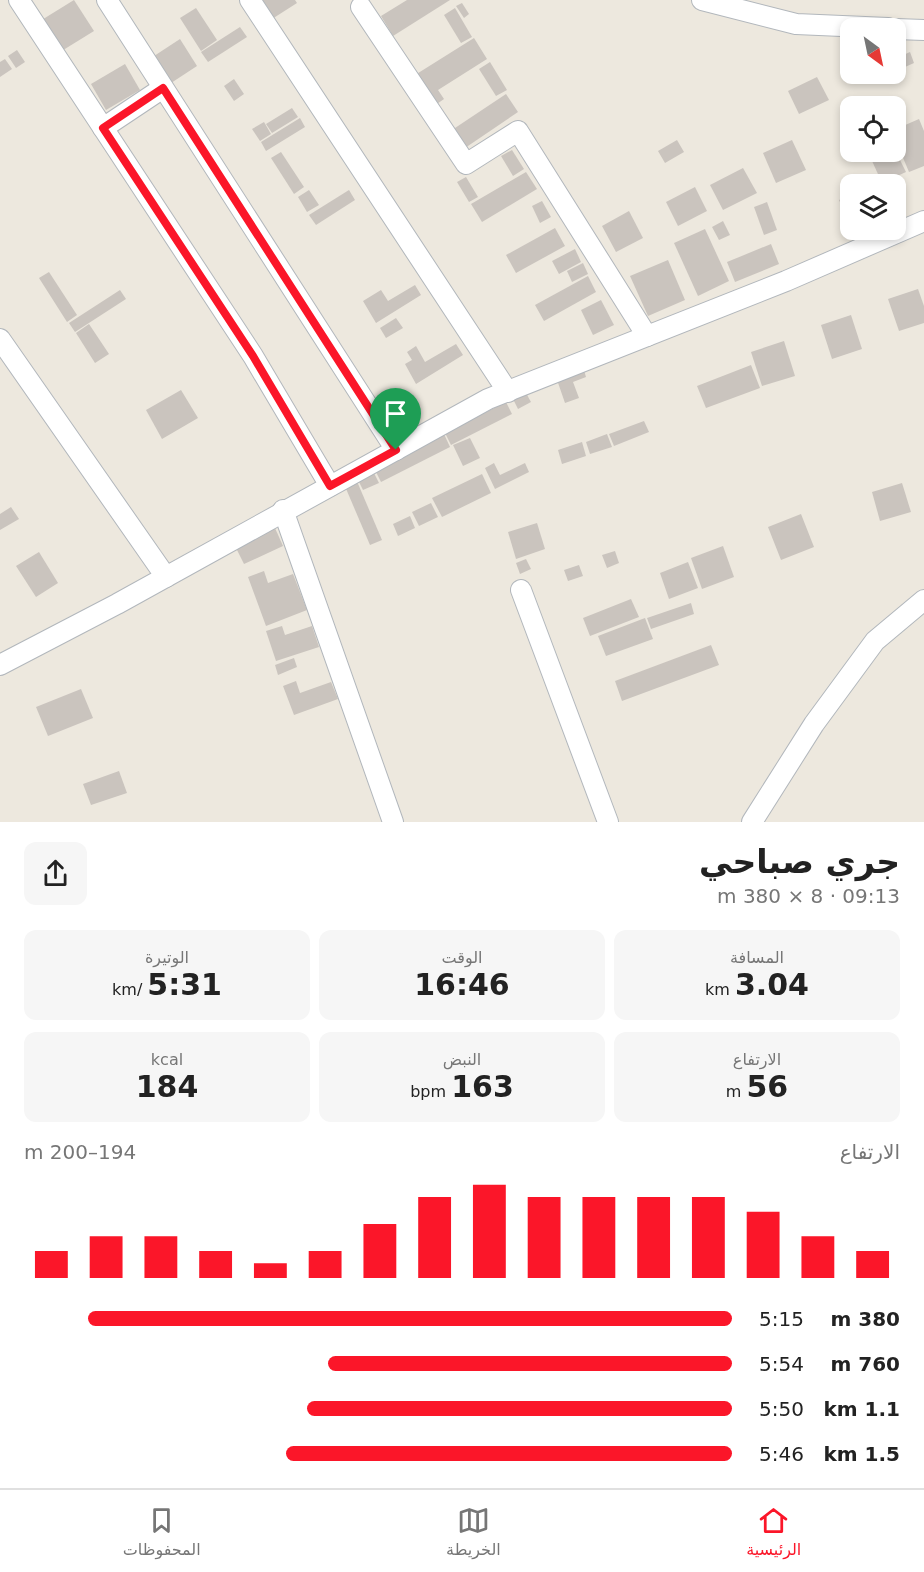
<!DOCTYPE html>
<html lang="ar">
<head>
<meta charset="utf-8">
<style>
  body { margin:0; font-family:"DejaVu Sans",Vazirmatn,sans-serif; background:#f6f6f6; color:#222; direction:rtl; height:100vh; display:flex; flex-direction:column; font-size:22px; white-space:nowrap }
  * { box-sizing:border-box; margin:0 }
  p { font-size:20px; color:#767676 }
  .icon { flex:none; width:33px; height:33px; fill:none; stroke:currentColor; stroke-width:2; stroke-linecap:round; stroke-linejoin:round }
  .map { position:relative; height:822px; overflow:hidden; direction:ltr }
  .sheet { display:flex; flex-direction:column; background:#fff; flex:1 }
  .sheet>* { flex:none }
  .needle { width:39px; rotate:147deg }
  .controls { position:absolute; left:840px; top:18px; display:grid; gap:12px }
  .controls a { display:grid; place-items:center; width:66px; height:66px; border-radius:12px; background:#fff; box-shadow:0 3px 9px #0003; font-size:30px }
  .pin { position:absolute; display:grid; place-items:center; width:51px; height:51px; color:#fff; margin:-62px -26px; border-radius:50% 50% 50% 0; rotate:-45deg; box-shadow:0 0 6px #0007 }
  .pin .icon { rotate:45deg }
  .round { display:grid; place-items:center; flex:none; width:63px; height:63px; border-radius:12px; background:#f6f6f6 }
  .headline { display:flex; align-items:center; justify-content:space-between; height:102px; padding:0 24px }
  h1 { font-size:33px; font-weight:700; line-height:45px }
  .figures { display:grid; grid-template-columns:repeat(3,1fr); gap:9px; height:102px; padding:6px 24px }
  .figures div { display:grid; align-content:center; border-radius:12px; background:#f6f6f6; text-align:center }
  .figures b { font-size:30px; font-weight:700 }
  .figures small { font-size:16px; font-weight:400 }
  .figures p { font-size:16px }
  .chart { height:168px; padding:12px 24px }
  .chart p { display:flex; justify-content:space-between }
  .chart svg { width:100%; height:108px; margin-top:6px; stroke:#fb1629; stroke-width:6 }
  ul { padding:0 24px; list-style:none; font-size:20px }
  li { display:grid; grid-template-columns:96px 72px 1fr; align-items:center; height:45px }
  li i { height:15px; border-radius:8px; background:#fb1629 }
  .tabs { display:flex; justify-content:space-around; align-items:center; height:84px; border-top:2px solid #e0e0e0; background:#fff; font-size:16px; color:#767676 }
  .tabs a { display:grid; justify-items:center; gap:3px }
  .tabs .selected { color:#fb1629 }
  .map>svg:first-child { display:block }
  .building { fill:#cac4be }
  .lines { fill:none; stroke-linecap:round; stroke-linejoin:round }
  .minor-casing { stroke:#b2b7bc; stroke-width:22 }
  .minor { stroke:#fff; stroke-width:20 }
  .route-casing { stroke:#fff; stroke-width:12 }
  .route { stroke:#fb1629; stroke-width:8 }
</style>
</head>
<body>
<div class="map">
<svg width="924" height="822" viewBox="0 0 924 822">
  <rect width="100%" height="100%" fill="#ede8de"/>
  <g class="building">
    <path d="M 74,0 L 94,31 L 60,52 L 40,21 Z"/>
    <path d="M 260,0 L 295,0 L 297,3 L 272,19 Z"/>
    <path d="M 407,0 L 450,0 L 393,36 L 381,16 Z"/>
    <path d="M 462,3 L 469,14 L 464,18 L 456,6 Z"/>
    <path d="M 196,8 L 217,40 L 201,51 L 180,18 Z"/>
    <path d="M 455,8 L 472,37 L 461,43 L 444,15 Z"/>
    <path d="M 240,27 L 247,37 L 208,62 L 201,52 Z"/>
    <path d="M 474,38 L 487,59 L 438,90 L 444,99 L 434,106 L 415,75 Z"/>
    <path d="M 180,39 L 197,66 L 168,85 L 151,58 Z"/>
    <path d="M 17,50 L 25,62 L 16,68 L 8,56 Z"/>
    <path d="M 910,52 L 914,63 L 905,67 L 901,56 Z"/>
    <path d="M 5,59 L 12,69 L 0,77 L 0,62 Z"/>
    <path d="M 490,62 L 507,90 L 496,96 L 479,69 Z"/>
    <path d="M 125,64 L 140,90 L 106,110 L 91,84 Z"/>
    <path d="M 817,77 L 829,100 L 799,114 L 788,91 Z"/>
    <path d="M 234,79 L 244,94 L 234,101 L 224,86 Z"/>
    <path d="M 506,94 L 518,112 L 465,148 L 452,130 Z"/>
    <path d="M 292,108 L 298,117 L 272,133 L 266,124 Z"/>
    <path d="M 300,118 L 305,127 L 266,151 L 261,142 Z"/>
    <path d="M 919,119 L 924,131 L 924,166 L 909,172 L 896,141 L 896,129 Z"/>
    <path d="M 264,122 L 271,134 L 260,141 L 252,129 Z"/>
    <path d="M 677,140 L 684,152 L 665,163 L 658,151 Z"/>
    <path d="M 792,140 L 806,170 L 776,183 L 763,153 Z"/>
    <path d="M 512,150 L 524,169 L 513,176 L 501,156 Z"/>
    <path d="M 281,152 L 304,187 L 294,194 L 271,158 Z"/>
    <path d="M 868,152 L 896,152 L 906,172 L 882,183 Z"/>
    <path d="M 743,168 L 757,193 L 723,210 L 710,185 Z"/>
    <path d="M 526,172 L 537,189 L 482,222 L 471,204 Z"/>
    <path d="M 466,177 L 478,197 L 469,202 L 457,182 Z"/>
    <path d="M 695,187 L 707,211 L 678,226 L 666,202 Z"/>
    <path d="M 309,190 L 319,205 L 307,212 L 298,197 Z"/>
    <path d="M 349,190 L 355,200 L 316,225 L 309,215 Z"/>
    <path d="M 850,195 L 850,223 L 839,200 Z"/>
    <path d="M 542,201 L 551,217 L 540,223 L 532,206 Z"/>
    <path d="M 767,202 L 777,230 L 764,235 L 754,207 Z"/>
    <path d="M 629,211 L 643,238 L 616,252 L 602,226 Z"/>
    <path d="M 723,221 L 730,235 L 719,240 L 712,227 Z"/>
    <path d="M 555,228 L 565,246 L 516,273 L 506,255 Z"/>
    <path d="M 705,229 L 729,281 L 698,296 L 674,243 Z"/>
    <path d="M 771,244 L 779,264 L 735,282 L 727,262 Z"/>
    <path d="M 575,249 L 581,262 L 559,274 L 552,261 Z"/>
    <path d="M 668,260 L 685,300 L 648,316 L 630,276 Z"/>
    <path d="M 583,263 L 588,274 L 572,282 L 567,271 Z"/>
    <path d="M 49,272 L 77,315 L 67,322 L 39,278 Z"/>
    <path d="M 588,276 L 596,292 L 544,321 L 535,305 Z"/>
    <path d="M 415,285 L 421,295 L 376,323 L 363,301 L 381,290 L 388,301 Z"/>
    <path d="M 918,289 L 924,306 L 924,323 L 899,331 L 888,299 Z"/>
    <path d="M 120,290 L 126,299 L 75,332 L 69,323 Z"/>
    <path d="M 601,300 L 614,325 L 593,335 L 581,310 Z"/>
    <path d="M 851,315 L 862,349 L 832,359 L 821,325 Z"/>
    <path d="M 396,318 L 403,328 L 386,338 L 380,328 Z"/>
    <path d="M 89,324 L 109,354 L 95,363 L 76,333 Z"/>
    <path d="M 784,341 L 795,376 L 762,386 L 751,352 Z"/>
    <path d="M 456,344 L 463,355 L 416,384 L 405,364 L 412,360 L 407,352 L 416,346 L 425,362 Z"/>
    <path d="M 751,365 L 760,388 L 706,408 L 697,386 Z"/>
    <path d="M 583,367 L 586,377 L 573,382 L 579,398 L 565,403 L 556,377 Z"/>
    <path d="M 181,390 L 198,418 L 162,439 L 146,410 Z"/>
    <path d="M 526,393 L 531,402 L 518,409 L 513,399 Z"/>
    <path d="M 506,402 L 512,414 L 451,445 L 445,433 Z"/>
    <path d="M 644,421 L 649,432 L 614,446 L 609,434 Z"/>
    <path d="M 444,434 L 450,447 L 381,482 L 375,470 Z"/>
    <path d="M 607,434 L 612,447 L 590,454 L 586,442 Z"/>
    <path d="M 470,438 L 480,458 L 463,466 L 453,445 Z"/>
    <path d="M 582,442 L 586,456 L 562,464 L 558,450 Z"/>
    <path d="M 494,463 L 500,475 L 525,463 L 529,472 L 495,489 L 485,468 Z"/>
    <path d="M 373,471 L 379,483 L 363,490 L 357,478 Z"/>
    <path d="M 482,474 L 491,493 L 442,517 L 432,498 Z"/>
    <path d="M 356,479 L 382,540 L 370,545 L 344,484 Z"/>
    <path d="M 902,483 L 911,512 L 880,521 L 872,492 Z"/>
    <path d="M 431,503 L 438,517 L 419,526 L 412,512 Z"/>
    <path d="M 11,507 L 19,519 L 0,530 L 0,514 Z"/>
    <path d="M 801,514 L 814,547 L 781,560 L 768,527 Z"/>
    <path d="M 410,516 L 415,528 L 398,536 L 393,524 Z"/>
    <path d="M 537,523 L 545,549 L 516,559 L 508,532 Z"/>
    <path d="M 275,528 L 283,546 L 244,564 L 235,546 Z"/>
    <path d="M 723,546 L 734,577 L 702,589 L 691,558 Z"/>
    <path d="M 615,551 L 619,563 L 607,568 L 602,555 Z"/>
    <path d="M 39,552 L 58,583 L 36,597 L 16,566 Z"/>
    <path d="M 526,559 L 531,569 L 520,574 L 516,563 Z"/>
    <path d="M 688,562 L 698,588 L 669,599 L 660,573 Z"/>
    <path d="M 579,565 L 583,576 L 568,581 L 564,570 Z"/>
    <path d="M 264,571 L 268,583 L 293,574 L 307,610 L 266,626 L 248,577 Z"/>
    <path d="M 631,599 L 639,617 L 590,636 L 583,618 Z"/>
    <path d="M 691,603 L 694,614 L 651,629 L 647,618 Z"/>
    <path d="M 645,618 L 653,639 L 606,656 L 598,636 Z"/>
    <path d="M 282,626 L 285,635 L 312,626 L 319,647 L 276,661 L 266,631 Z"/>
    <path d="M 711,645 L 719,665 L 622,701 L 615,681 Z"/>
    <path d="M 294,658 L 297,667 L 278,675 L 275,665 Z"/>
    <path d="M 296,681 L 300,693 L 331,682 L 338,699 L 294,715 L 283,686 Z"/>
    <path d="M 81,689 L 93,718 L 48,736 L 36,707 Z"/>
    <path d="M 119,771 L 127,793 L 91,805 L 83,784 Z"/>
  </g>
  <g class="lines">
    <g class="minor-casing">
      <g id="minor">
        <path d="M 19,0 L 253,356 L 330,486"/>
        <path d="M 107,0 L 396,450"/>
        <path d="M 250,0 L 508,392"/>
        <path d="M 702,0 L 796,24 L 888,28"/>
        <path d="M 361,7 L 466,164 L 518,131 L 647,336"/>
        <path d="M 896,29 L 924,30"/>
        <path d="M 103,128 L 163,88"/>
        <path d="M 0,339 L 166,577"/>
        <path d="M 283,510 L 393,822"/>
        <path d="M 521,590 L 608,822"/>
        <path d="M 0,665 L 117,604 L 488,399 L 786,281 L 924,221"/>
        <path d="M 752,822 L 814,724 L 875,641 L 924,600"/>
      </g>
    </g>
    <use href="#minor" class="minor"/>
  </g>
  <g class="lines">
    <g class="route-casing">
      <path id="route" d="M 163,88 L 396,450 L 330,486 L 253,356 L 103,128 Z"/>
    </g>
    <use href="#route" class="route"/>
  </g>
</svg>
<div class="controls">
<a><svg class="needle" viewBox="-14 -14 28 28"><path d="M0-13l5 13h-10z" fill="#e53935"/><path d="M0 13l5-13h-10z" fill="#767676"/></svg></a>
<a><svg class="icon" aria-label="locate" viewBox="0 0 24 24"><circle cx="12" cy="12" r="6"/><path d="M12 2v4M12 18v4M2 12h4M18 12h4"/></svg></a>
<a><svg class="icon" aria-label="layers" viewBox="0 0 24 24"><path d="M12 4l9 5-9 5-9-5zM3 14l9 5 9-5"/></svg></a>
</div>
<div class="pin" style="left:396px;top:450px;background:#1e9e55"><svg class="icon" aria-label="arrive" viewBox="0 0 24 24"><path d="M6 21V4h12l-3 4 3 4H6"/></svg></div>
</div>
<section class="sheet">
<div class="headline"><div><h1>جري صباحي</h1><p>09:13 · 8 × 380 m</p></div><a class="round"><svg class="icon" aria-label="share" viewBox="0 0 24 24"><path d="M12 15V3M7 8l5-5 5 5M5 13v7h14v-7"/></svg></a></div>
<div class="figures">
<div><p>المسافة</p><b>3.04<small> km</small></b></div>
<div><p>الوقت</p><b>16:46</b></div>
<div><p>الوتيرة</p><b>5:31<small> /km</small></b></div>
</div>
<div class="figures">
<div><p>الارتفاع</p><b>56<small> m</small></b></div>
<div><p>النبض</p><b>163<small> bpm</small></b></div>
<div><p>kcal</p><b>184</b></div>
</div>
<div class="chart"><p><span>الارتفاع</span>194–200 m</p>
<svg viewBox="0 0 160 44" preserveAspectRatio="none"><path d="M5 44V33M15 44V27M25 44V27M35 44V33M45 44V38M55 44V33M65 44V22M75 44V11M85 44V6M95 44V11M105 44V11M115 44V11M125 44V11M135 44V17M145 44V27M155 44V33"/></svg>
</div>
<ul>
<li><b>380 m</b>5:15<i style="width:91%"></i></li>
<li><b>760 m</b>5:54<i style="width:57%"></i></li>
<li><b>1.1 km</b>5:50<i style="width:60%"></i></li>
<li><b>1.5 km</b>5:46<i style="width:63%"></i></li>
</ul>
</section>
<nav class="tabs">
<a class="selected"><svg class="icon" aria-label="home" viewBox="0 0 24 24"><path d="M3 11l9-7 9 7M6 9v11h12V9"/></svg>الرئيسية</a>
<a><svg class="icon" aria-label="map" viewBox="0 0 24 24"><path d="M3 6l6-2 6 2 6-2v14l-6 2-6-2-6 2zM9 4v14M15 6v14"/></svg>الخريطة</a>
<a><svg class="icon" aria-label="saved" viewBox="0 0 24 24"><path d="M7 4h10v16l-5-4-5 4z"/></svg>المحفوظات</a>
</nav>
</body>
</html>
